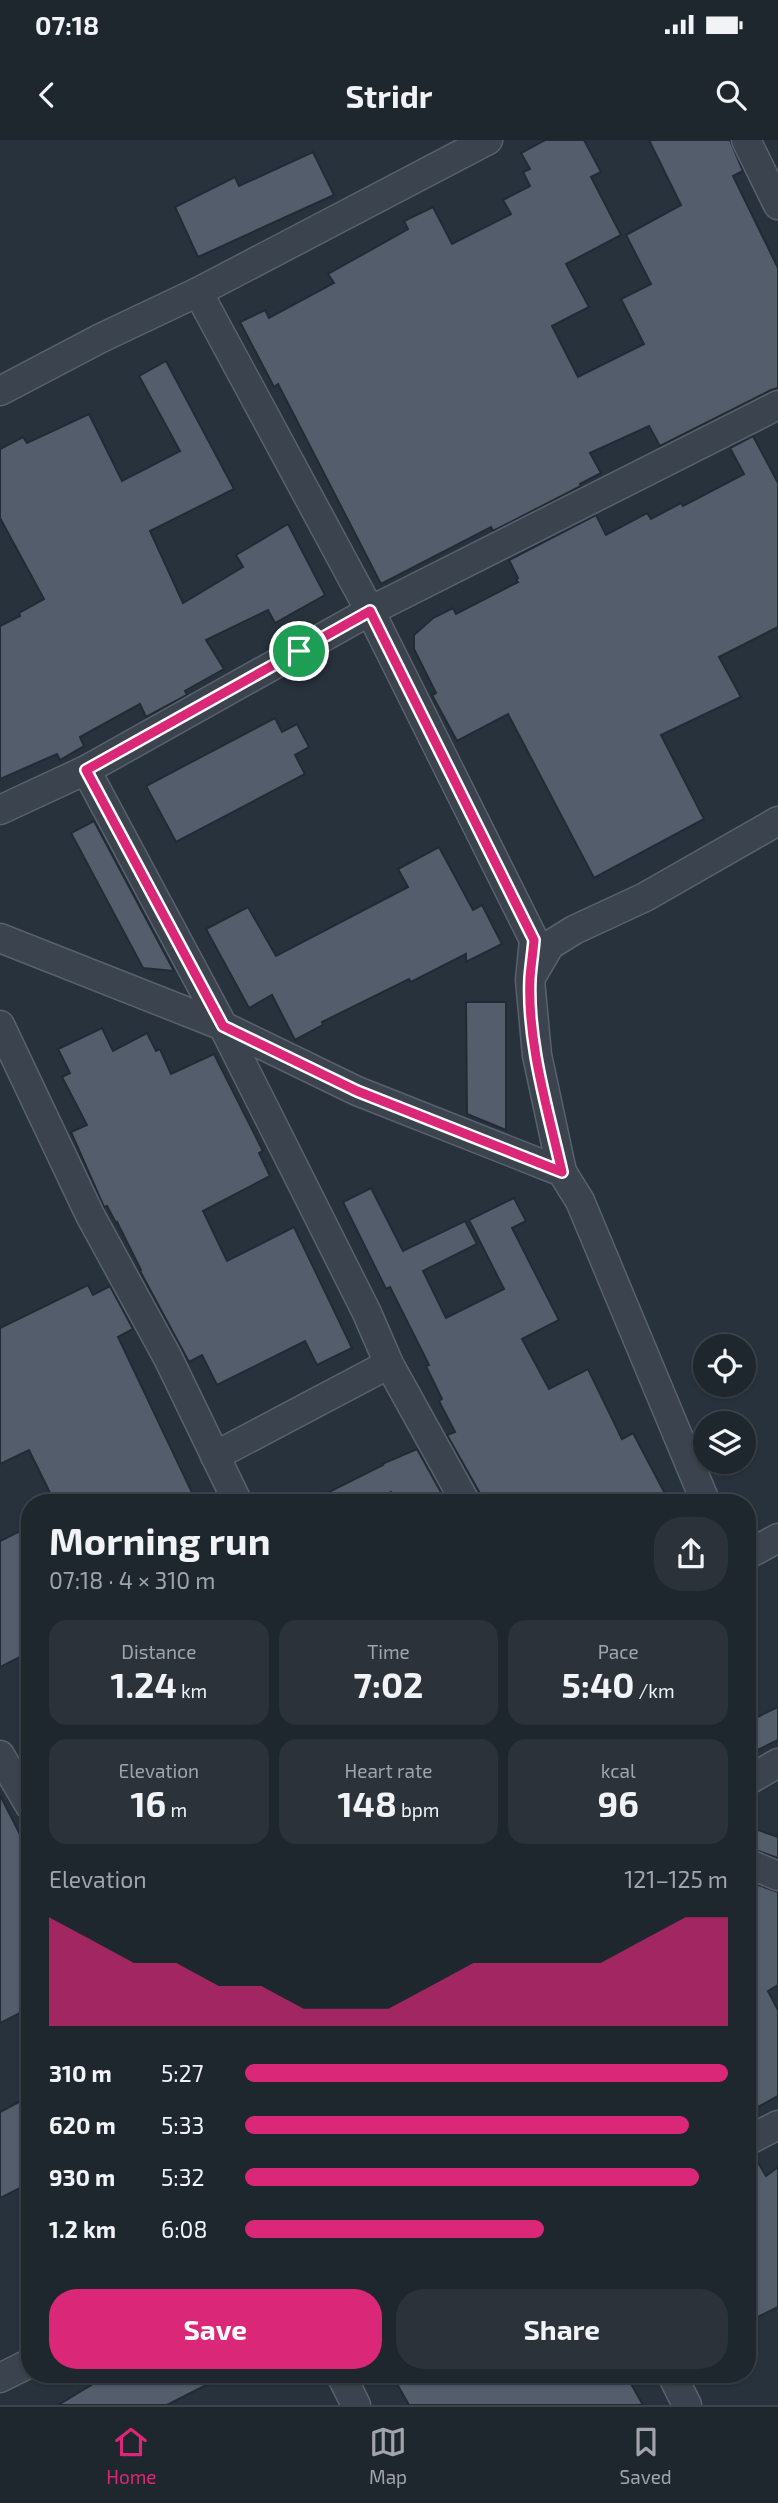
<!DOCTYPE html>
<html lang="en">
<head>
<meta charset="utf-8">
<style>
  body { margin:0; font-family:"Exo 2",sans-serif; background:#2b323a; color:#f1f3f6; height:100vh; display:flex; flex-direction:column; font-size:26px; white-space:nowrap }
  * { box-sizing:border-box; margin:0 }
  p { font-size:23px; color:#a1a5aa }
  .icon { flex:none; width:38px; height:38px; fill:none; stroke:currentColor; stroke-width:2; stroke-linecap:round; stroke-linejoin:round }
  .map { position:relative; flex:1; overflow:hidden }
  .panel { position:absolute; left:21px; top:1354px; width:735px; height:889px; display:flex; flex-direction:column; background:#1e262e; border-radius:28px; box-shadow:0 2px 5px #0004,0 0 0 2px #3c434a }
  .panel>* { flex:none }
  .tools { position:absolute; left:693px; top:1194px; display:grid; gap:14px }
  .tools a { display:grid; place-items:center; width:63px; height:63px; border-radius:50%; background:#1e262e; box-shadow:0 2px 5px #0004,0 0 0 2px #3c434a; font-size:35px }
  .pin { position:absolute; display:grid; place-items:center; width:60px; height:60px; color:#fff; margin:-30px; border:4px solid #fff; border-radius:50%; box-shadow:0 2px 7px #0007 }
  .round { display:grid; place-items:center; flex:none; width:74px; height:74px; border-radius:28px; background:#2b323a }
  .summary { display:flex; align-items:center; justify-content:space-between; height:119px; padding:0 28px }
  h1 { font-size:38px; font-weight:700; line-height:52px }
  .stats { display:grid; grid-template-columns:repeat(3,1fr); gap:10px; height:119px; padding:7px 28px }
  .stats div { display:grid; align-content:center; border-radius:18px; background:#2b323a; text-align:center }
  .stats b { font-size:35px; font-weight:700 }
  .stats small { font-size:19px; font-weight:400 }
  .stats p { font-size:19px }
  .chart { height:196px; padding:14px 28px }
  .chart p { display:flex; justify-content:space-between }
  .chart svg { width:100%; height:126px; margin-top:7px; fill:#db2777; opacity:.7 }
  .button { display:flex; gap:14px; margin-top:auto; padding:14px 28px }
  .button a { flex:1; height:80px; border-radius:28px; background:#db2777; color:#fff; font-size:28px; font-weight:700; line-height:80px; text-align:center }
  .button a+a { background:#2b323a; color:#f1f3f6 }
  ul { padding:0 28px; list-style:none; font-size:23px }
  li { display:grid; grid-template-columns:112px 84px 1fr; align-items:center; height:52px }
  li i { height:18px; border-radius:9px; background:#db2777 }
  .status { display:flex; justify-content:space-between; align-items:center; height:49px; padding:0 35px; background:#1e262e; direction:ltr }
  .status svg { height:19px; fill:currentColor }
  header { display:flex; justify-content:space-between; align-items:center; height:91px; padding:0 28px; background:#1e262e; font-size:32px; font-weight:700 }
  .menu { display:flex; justify-content:space-around; align-items:center; height:98px; border-top:2px solid #3c434a; background:#1e262e; font-size:19px; color:#a1a5aa }
  .menu a { display:grid; justify-items:center; gap:4px }
  .menu .current { color:#db2777 }
  .map>svg:first-child { display:block }
  .building { fill:#535d6b; stroke:#222b35; stroke-width:2 }
  .lines { fill:none; stroke-linecap:round; stroke-linejoin:round }
  .minor-casing { stroke:#59626b; stroke-width:31 }
  .minor { stroke:#3b444e; stroke-width:28 }
  .route-casing { stroke:#fff; stroke-width:14 }
  .route { stroke:#db2777; stroke-width:9 }
</style>
</head>
<body>
<div class="status"><b>07:18</b><svg viewBox="0 0 49 12"><path d="M0 12V9h3v3zM5 12V6h3v6zM10 12V3h3v9zM15 12V0h3v12zM26 1h20v11H26zM47 4h2v5h-2z"/></svg></div>
<header><svg class="icon" aria-label="back" viewBox="0 0 24 24"><path d="M15 5l-7 7 7 7"/></svg>Stridr<svg class="icon" aria-label="search" viewBox="0 0 24 24"><circle cx="10" cy="10" r="6"/><path d="M15 15l6 6"/></svg></header>
<div class="map">
<svg width="778" height="2265" viewBox="0 0 778 2265">
  <rect width="100%" height="100%" fill="#28323d"/>
  <g class="building">
    <path d="M 545,0 L 584,0 L 601,32 L 591,37 L 621,95 L 566,124 L 589,167 L 552,186 L 578,237 L 644,204 L 621,159 L 651,144 L 626,95 L 681,65 L 649,0 L 730,0 L 743,31 L 733,36 L 778,128 L 778,248 L 771,250 L 660,306 L 649,286 L 590,313 L 601,333 L 580,344 L 581,346 L 493,391 L 491,387 L 381,444 L 278,244 L 274,247 L 240,182 L 265,170 L 269,178 L 334,143 L 328,134 L 408,89 L 404,81 L 433,67 L 452,104 L 511,74 L 503,60 L 530,46 L 523,32 L 530,29 L 521,13 Z"/>
    <path d="M 313,12 L 334,55 L 198,117 L 175,67 L 235,37 L 239,46 Z"/>
    <path d="M 166,221 L 234,349 L 150,391 L 183,463 L 243,427 L 236,415 L 288,384 L 325,455 L 275,483 L 268,470 L 206,500 L 224,529 L 185,551 L 187,555 L 146,577 L 140,564 L 80,597 L 84,606 L 60,620 L 57,614 L 0,639 L 0,486 L 20,476 L 19,473 L 44,459 L 0,378 L 0,309 L 23,297 L 27,303 L 89,274 L 122,341 L 180,311 L 139,236 Z"/>
    <path d="M 753,296 L 778,343 L 778,487 L 719,517 L 741,557 L 661,595 L 704,679 L 594,738 L 508,574 L 457,601 L 432,555 L 436,553 L 414,509 L 414,495 L 433,478 L 453,468 L 456,474 L 518,442 L 516,439 L 518,438 L 509,420 L 596,375 L 606,395 L 647,373 L 651,379 L 681,363 L 683,366 L 744,334 L 730,308 Z"/>
    <path d="M 275,578 L 282,592 L 297,584 L 309,607 L 295,615 L 305,634 L 176,702 L 146,646 Z"/>
    <path d="M 94,681 L 174,831 L 143,828 L 71,693 Z"/>
    <path d="M 439,707 L 473,770 L 482,765 L 502,804 L 466,822 L 466,814 L 411,842 L 409,839 L 322,882 L 323,885 L 295,900 L 272,855 L 249,868 L 206,789 L 248,767 L 276,816 L 408,747 L 398,729 Z"/>
    <path d="M 466,862 L 506,862 L 506,990 L 467,974 Z"/>
    <path d="M 102,888 L 113,911 L 147,893 L 156,911 L 160,909 L 171,934 L 214,914 L 263,1011 L 259,1013 L 270,1036 L 203,1071 L 227,1121 L 294,1087 L 352,1208 L 317,1225 L 305,1201 L 217,1245 L 202,1215 L 189,1222 L 140,1131 L 141,1130 L 117,1082 L 116,1083 L 107,1066 L 104,1067 L 71,992 L 87,985 L 62,937 L 70,933 L 58,909 Z"/>
    <path d="M 371,1048 L 403,1111 L 465,1081 L 477,1104 L 423,1131 L 446,1178 L 504,1149 L 469,1080 L 514,1058 L 526,1081 L 512,1088 L 559,1180 L 522,1199 L 549,1249 L 588,1229 L 622,1299 L 633,1293 L 670,1363 L 483,1363 L 481,1355 L 447,1295 L 455,1292 L 439,1261 L 442,1259 L 426,1226 L 429,1225 L 390,1147 L 386,1149 L 343,1062 Z"/>
    <path d="M 88,1145 L 93,1155 L 110,1146 L 133,1189 L 118,1197 L 197,1363 L 55,1363 L 29,1310 L 0,1324 L 0,1188 Z"/>
    <path d="M 417,1309 L 447,1363 L 397,1363 L 391,1352 L 368,1363 L 307,1363 L 383,1325 L 382,1324 Z"/>
    <path d="M 30,1386 L 30,1512 L 0,1527 L 0,1401 Z"/>
    <path d="M 778,1567 L 778,1600 L 747,1615 L 747,1582 Z"/>
    <path d="M 0,1655 L 30,1714 L 30,1868 L 0,1883 Z"/>
    <path d="M 747,1686 L 778,1697 L 778,1718 L 747,1707 Z"/>
    <path d="M 747,1741 L 778,1752 L 778,1845 L 768,1851 L 778,1870 L 778,1956 L 747,1973 Z"/>
    <path d="M 30,1956 L 30,2043 L 0,2058 L 0,1972 Z"/>
    <path d="M 754,2016 L 766,2036 L 778,2027 L 778,2167 L 747,2182 L 747,2017 Z"/>
    <path d="M 108,2235 L 226,2235 L 167,2265 L 58,2265 Z"/>
    <path d="M 392,2235 L 626,2235 L 643,2265 L 409,2265 Z"/>
  </g>
  <g class="lines">
    <g class="minor-casing">
      <g id="minor">
        <path d="M 746,0 L 778,65"/>
        <path d="M 198,152 L 370,471 L 534,800 L 530,840 L 537,915 L 562,1032"/>
        <path d="M 0,251 L 101,198 L 198,152 L 488,0"/>
        <path d="M 86,630 L 223,886 L 367,1173 L 389,1224 L 466,1363"/>
        <path d="M 0,670 L 86,630 L 370,471 L 778,265"/>
        <path d="M 0,798 L 223,886 L 357,951 L 562,1032 L 580,1061 L 706,1363"/>
        <path d="M 533,834 L 550,805 L 574,790 L 645,757 L 778,681"/>
        <path d="M 0,885 L 90,1075 L 168,1218 L 238,1363"/>
        <path d="M 215,1316 L 389,1224"/>
        <path d="M 747,1415 L 778,1398"/>
        <path d="M 0,1615 L 30,1666"/>
        <path d="M 747,1641 L 778,1623"/>
        <path d="M 747,1723 L 778,1736"/>
        <path d="M 747,2001 L 778,1985"/>
        <path d="M 341,2235 L 356,2265"/>
        <path d="M 672,2235 L 687,2265"/>
        <path d="M 0,2238 L 30,2223"/>
      </g>
    </g>
    <use href="#minor" class="minor"/>
  </g>
  <g class="lines">
    <g class="route-casing">
      <path id="route" d="M 370,471 L 534,800 C 533,812 531,825 530,838 C 527,903 548,970 562,1032 L 357,951 L 223,886 L 86,630 Z"/>
    </g>
    <use href="#route" class="route"/>
  </g>
</svg>
<div class="tools">
<a><svg class="icon" aria-label="locate" viewBox="0 0 24 24"><circle cx="12" cy="12" r="6"/><path d="M12 2v4M12 18v4M2 12h4M18 12h4"/></svg></a>
<a><svg class="icon" aria-label="layers" viewBox="0 0 24 24"><path d="M12 4l9 5-9 5-9-5zM3 14l9 5 9-5"/></svg></a>
</div>
<div class="pin" style="left:299px;top:511px;background:#1e9e55"><svg class="icon" aria-label="arrive" viewBox="0 0 24 24"><path d="M6 21V4h12l-3 4 3 4H6"/></svg></div>
<section class="panel">
<div class="summary"><div><h1>Morning run</h1><p>07:18 · 4 × 310 m</p></div><a class="round"><svg class="icon" aria-label="share" viewBox="0 0 24 24"><path d="M12 15V3M7 8l5-5 5 5M5 13v7h14v-7"/></svg></a></div>
<div class="stats">
<div><p>Distance</p><b>1.24<small> km</small></b></div>
<div><p>Time</p><b>7:02</b></div>
<div><p>Pace</p><b>5:40<small> /km</small></b></div>
</div>
<div class="stats">
<div><p>Elevation</p><b>16<small> m</small></b></div>
<div><p>Heart rate</p><b>148<small> bpm</small></b></div>
<div><p>kcal</p><b>96</b></div>
</div>
<div class="chart"><p><span>Elevation</span>121–125 m</p>
<svg viewBox="0 0 160 44" preserveAspectRatio="none"><path d="M0 44V6L10 14L20 22L30 22L40 30L50 30L60 38L70 38L80 38L90 30L100 22L110 22L120 22L130 22L140 14L150 6L160 6V44z"/></svg>
</div>
<ul>
<li><b>310 m</b>5:27<i style="width:100%"></i></li>
<li><b>620 m</b>5:33<i style="width:92%"></i></li>
<li><b>930 m</b>5:32<i style="width:94%"></i></li>
<li><b>1.2 km</b>6:08<i style="width:62%"></i></li>
</ul>
<div class="button"><a>Save</a><a>Share</a></div>
</section>
</div>
<nav class="menu">
<a class="current"><svg class="icon" aria-label="home" viewBox="0 0 24 24"><path d="M3 11l9-7 9 7M6 9v11h12V9"/></svg>Home</a>
<a><svg class="icon" aria-label="map" viewBox="0 0 24 24"><path d="M3 6l6-2 6 2 6-2v14l-6 2-6-2-6 2zM9 4v14M15 6v14"/></svg>Map</a>
<a><svg class="icon" aria-label="saved" viewBox="0 0 24 24"><path d="M7 4h10v16l-5-4-5 4z"/></svg>Saved</a>
</nav>
</body>
</html>
